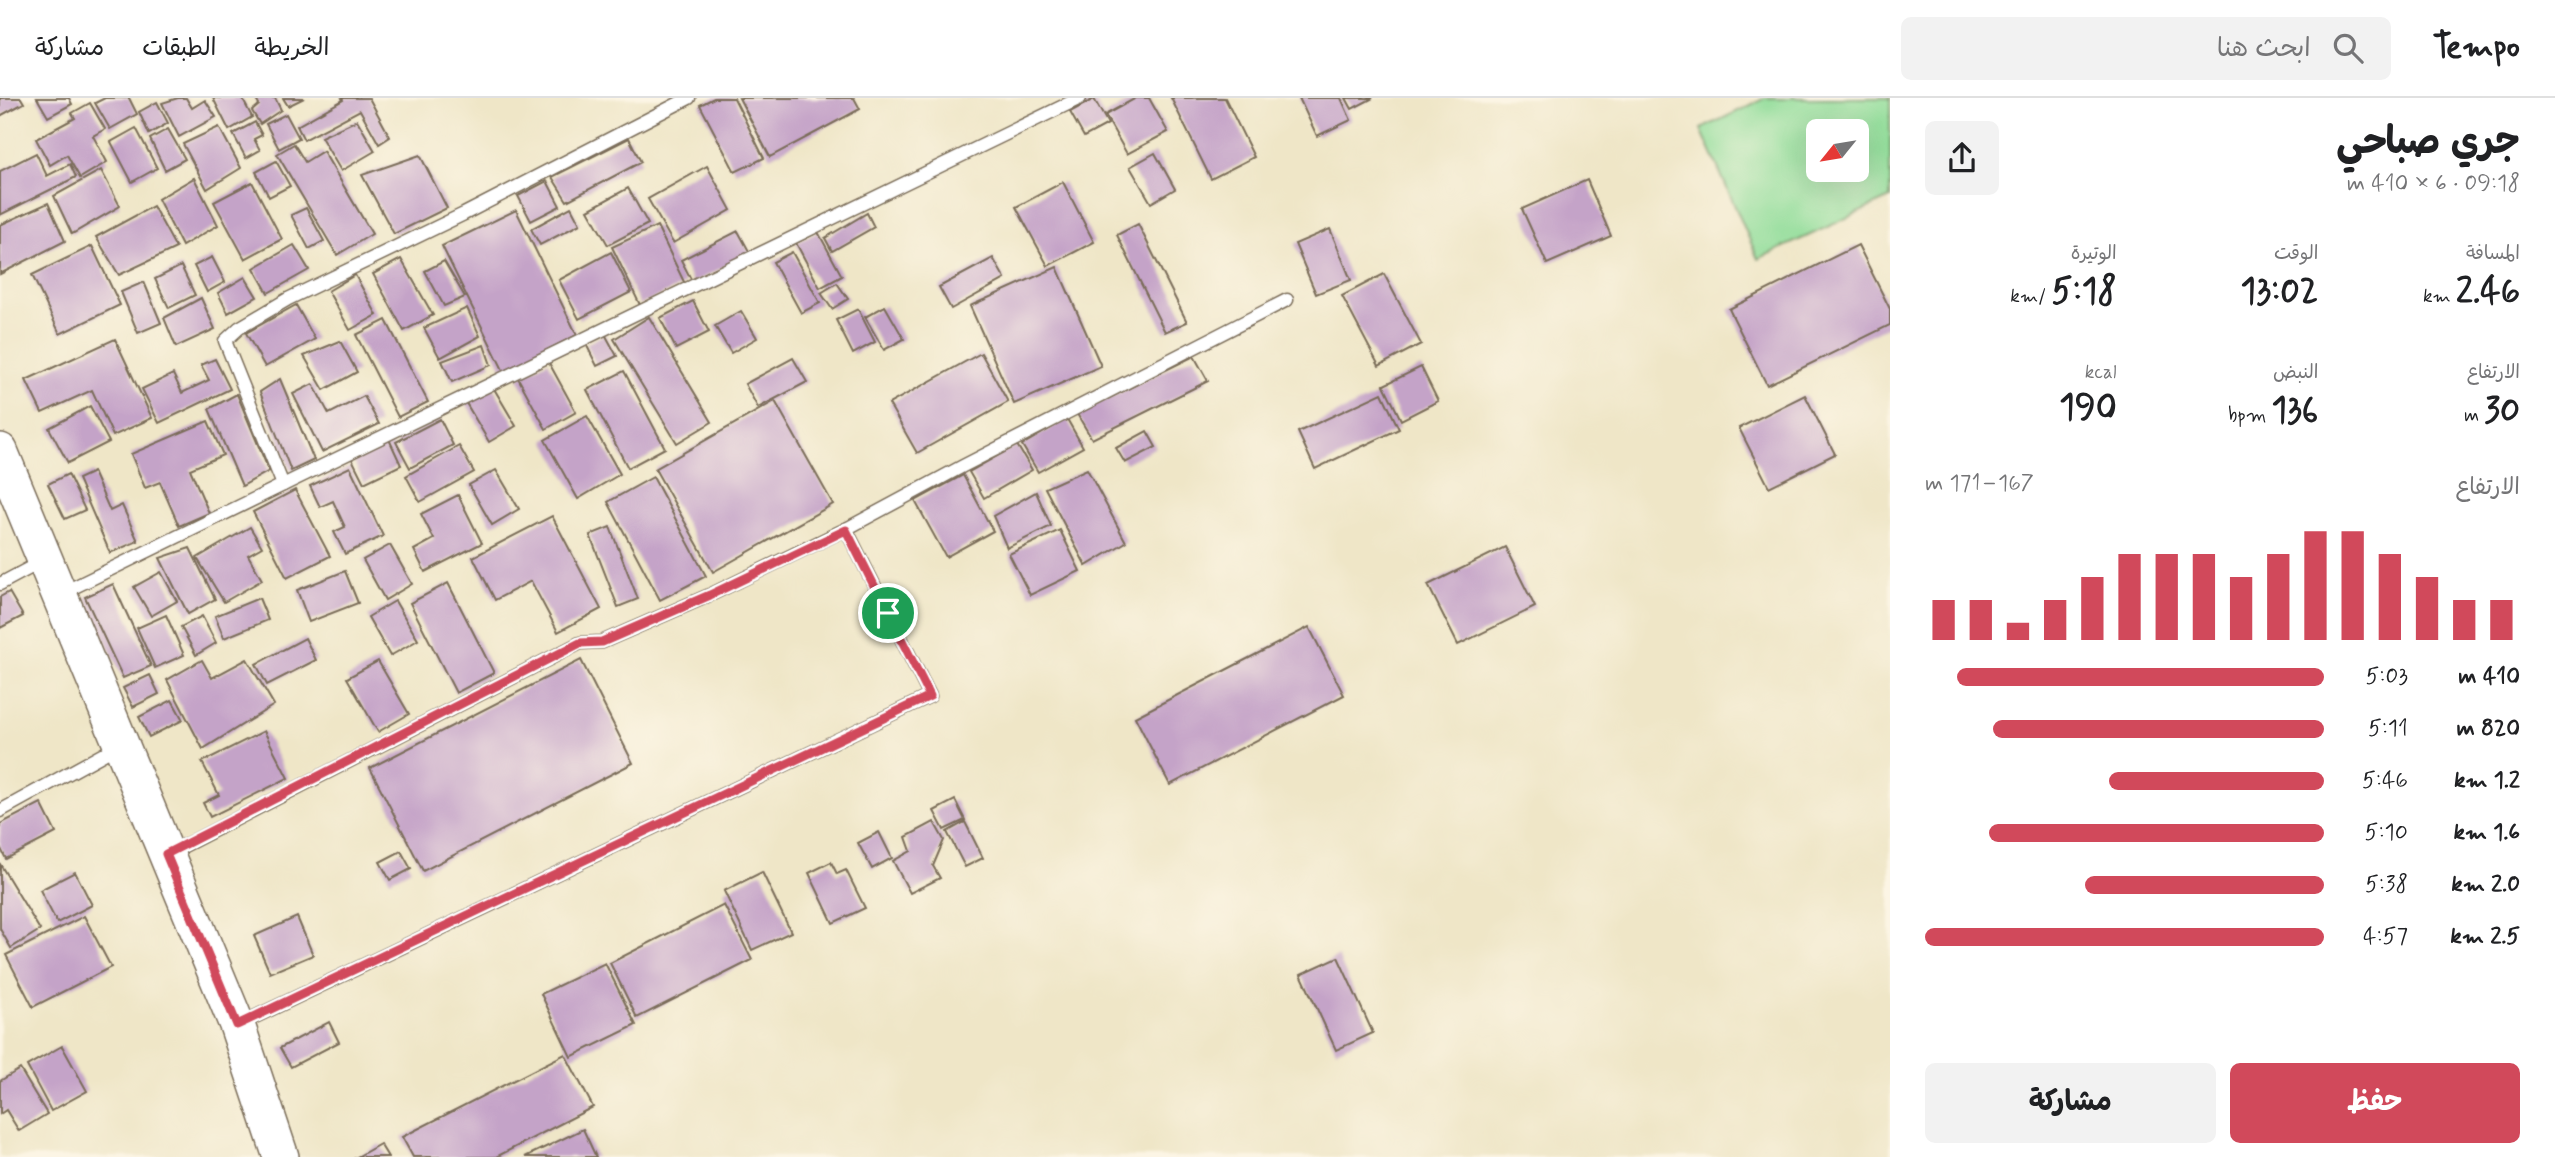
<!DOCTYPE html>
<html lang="ar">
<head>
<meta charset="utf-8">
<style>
  body { margin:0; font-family:Mynerve,"Playpen Sans Arabic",sans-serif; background:#f2f2f2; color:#202124; direction:rtl; height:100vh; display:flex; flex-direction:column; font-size:26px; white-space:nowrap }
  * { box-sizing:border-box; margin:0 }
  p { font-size:23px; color:#757577 }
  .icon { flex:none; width:38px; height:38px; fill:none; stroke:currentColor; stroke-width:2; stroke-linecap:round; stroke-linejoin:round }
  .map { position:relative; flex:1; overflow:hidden; direction:ltr }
  .side { display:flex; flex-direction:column; background:#fff; width:665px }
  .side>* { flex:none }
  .needle { width:46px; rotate:240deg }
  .buttons { position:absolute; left:1806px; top:21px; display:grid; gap:14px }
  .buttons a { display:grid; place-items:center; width:63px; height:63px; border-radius:10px; background:#fff; box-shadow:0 7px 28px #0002; font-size:35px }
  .pin { position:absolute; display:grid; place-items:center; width:60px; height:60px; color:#fff; margin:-30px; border:4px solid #fff; border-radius:50%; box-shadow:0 2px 7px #0007 }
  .round { display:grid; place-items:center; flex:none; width:74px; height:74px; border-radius:10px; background:#f2f2f2 }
  .headline { display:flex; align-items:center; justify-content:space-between; height:119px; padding:0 35px }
  h1 { font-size:38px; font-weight:700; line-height:52px }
  .stats { display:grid; grid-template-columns:repeat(3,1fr); gap:10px; height:119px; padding:7px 35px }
  .stats div { display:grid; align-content:center }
  .stats b { font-size:35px; font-weight:700 }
  .stats small { font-size:19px; font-weight:400 }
  .stats p { font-size:19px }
  .chart { height:196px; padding:14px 35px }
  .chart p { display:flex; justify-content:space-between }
  .chart svg { width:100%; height:126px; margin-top:7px; stroke:#d1495b; stroke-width:6 }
  .button { display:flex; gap:14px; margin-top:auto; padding:14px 35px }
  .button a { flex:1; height:80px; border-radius:10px; background:#d1495b; color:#fff; font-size:28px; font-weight:700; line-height:80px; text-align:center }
  .button a+a { background:#f2f2f2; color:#202124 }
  ul { padding:0 35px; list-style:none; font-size:23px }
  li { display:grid; grid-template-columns:112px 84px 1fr; align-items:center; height:52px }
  li i { height:18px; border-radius:9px; background:#d1495b }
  header { display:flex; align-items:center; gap:42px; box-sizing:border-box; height:98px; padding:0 35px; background:#fff; border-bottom:2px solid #e0e0e0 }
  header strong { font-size:33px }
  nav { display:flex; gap:38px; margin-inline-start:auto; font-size:24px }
  .search { width:490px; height:63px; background:#f2f2f2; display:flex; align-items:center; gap:18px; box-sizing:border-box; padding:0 24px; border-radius:10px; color:#757577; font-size:26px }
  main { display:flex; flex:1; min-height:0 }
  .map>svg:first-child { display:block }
  .green { fill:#91dd9a; stroke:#66845c; stroke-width:2; fill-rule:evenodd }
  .building { fill:#c4a3c8 }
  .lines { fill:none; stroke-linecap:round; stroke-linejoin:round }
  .service-casing { stroke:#7a6c59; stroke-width:15 }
  .secondary-casing { stroke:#7a6c59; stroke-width:38 }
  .service { stroke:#fff; stroke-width:12 }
  .secondary { stroke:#fff; stroke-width:35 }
  .route-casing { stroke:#fff; stroke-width:14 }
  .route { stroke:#d1495b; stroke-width:9 }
</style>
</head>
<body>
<header>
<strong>Tempo</strong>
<div class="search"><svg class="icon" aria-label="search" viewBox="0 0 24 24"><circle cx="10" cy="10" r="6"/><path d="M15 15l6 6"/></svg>ابحث هنا</div>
<nav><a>الخريطة</a><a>الطبقات</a><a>مشاركة</a></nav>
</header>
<main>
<section class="side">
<div class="headline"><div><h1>جري صباحي</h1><p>09:18 · 6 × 410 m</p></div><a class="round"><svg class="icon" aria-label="share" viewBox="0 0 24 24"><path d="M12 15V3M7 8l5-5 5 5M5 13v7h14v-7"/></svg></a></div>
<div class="stats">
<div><p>المسافة</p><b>2.46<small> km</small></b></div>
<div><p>الوقت</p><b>13:02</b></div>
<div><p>الوتيرة</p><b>5:18<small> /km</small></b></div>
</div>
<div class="stats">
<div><p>الارتفاع</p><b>30<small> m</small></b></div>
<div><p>النبض</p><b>136<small> bpm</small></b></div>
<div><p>kcal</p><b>190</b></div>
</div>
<div class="chart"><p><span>الارتفاع</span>167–171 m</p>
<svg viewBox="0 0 160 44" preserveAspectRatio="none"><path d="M5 44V30M15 44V30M25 44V38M35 44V30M45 44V22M55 44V14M65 44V14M75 44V14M85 44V22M95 44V14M105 44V6M115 44V6M125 44V14M135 44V22M145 44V30M155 44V30"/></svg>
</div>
<ul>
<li><b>410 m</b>5:03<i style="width:92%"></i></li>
<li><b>820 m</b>5:11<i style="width:83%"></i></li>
<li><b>1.2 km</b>5:46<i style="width:54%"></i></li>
<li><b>1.6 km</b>5:10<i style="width:84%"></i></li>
<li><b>2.0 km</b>5:38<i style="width:60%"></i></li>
<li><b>2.5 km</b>4:57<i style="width:100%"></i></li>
</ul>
<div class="button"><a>حفظ</a><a>مشاركة</a></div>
</section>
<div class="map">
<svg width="1890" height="1059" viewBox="0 0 1890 1059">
  <rect width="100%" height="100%" fill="#fcf5e5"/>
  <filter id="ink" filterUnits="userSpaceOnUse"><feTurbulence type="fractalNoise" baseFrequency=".0143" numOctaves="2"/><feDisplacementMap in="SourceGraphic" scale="14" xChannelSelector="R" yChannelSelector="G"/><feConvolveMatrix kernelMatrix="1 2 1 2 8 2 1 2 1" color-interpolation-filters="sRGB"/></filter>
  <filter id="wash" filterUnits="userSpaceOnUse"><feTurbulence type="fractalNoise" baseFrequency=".00686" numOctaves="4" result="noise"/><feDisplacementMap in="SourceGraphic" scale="28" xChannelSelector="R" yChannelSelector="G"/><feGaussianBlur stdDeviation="1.57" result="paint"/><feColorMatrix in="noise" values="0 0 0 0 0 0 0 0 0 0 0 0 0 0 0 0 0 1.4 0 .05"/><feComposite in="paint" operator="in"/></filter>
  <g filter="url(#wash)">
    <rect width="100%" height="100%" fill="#efe6c7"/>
    <path class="green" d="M 1765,0 L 1890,0 L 1890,100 L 1758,161 L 1701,31 ZM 1818,33 L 1857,33 L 1857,72 L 1818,72 Z"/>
    <g id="blocks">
      <g class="building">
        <path d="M 0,0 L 21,0 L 24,5 L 0,18 Z"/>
        <path d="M 37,0 L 69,0 L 72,6 L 48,19 Z"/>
        <path d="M 105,0 L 129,0 L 137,16 L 110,31 L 95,5 Z"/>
        <path d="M 178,0 L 186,0 L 192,10 L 205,2 L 216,19 L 179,39 L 162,5 Z"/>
        <path d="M 213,0 L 242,0 L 252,19 L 229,32 Z"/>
        <path d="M 255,0 L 275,0 L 281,12 L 260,26 L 252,13 L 259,7 Z"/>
        <path d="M 283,0 L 304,0 L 288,8 Z"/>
        <path d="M 342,0 L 369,0 L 390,39 L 379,46 L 360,12 L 304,42 L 297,28 L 343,2 Z"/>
        <path d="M 714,0 L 734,0 L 764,60 L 735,74 L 700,7 Z"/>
        <path d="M 739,0 L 854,0 L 860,11 L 770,59 Z"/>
        <path d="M 1136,0 L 1149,0 L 1168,34 L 1127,56 L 1105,17 Z"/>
        <path d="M 1171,0 L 1225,0 L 1254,59 L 1211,81 Z"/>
        <path d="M 1299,0 L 1341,0 L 1351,22 L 1317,38 Z"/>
        <path d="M 1346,0 L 1373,0 L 1352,11 Z"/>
        <path d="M 1094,1 L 1108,26 L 1084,39 L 1070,14 Z"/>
        <path d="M 157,4 L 168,25 L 149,36 L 139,14 Z"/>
        <path d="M 90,5 L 105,31 L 93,38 L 107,64 L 80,80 L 67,57 L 50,67 L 36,41 L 75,20 L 72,15 Z"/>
        <path d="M 286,16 L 299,40 L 279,51 L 266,26 Z"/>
        <path d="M 357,22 L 375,53 L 341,73 L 321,39 Z"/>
        <path d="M 255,24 L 262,37 L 254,41 L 260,52 L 246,60 L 233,36 Z"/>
        <path d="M 219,29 L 241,70 L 207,91 L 183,46 Z"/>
        <path d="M 136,30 L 157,70 L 132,84 L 111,44 Z"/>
        <path d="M 168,31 L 185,61 L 165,72 L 150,41 Z"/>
        <path d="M 629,40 L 641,64 L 567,103 L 552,79 Z"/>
        <path d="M 294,46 L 305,64 L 323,53 L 372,136 L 337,157 L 277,56 Z"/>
        <path d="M 36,55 L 47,78 L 70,66 L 76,79 L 0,117 L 0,73 Z"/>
        <path d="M 1155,55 L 1175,91 L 1151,105 L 1130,69 Z"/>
        <path d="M 420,57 L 447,110 L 394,136 L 362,77 Z"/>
        <path d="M 276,63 L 290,88 L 269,99 L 256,74 Z"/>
        <path d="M 707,68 L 731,112 L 673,145 L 648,101 Z"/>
        <path d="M 101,72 L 120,108 L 72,136 L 54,98 Z"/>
        <path d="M 194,80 L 218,127 L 182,148 L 158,101 Z"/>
        <path d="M 1587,82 L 1611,138 L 1547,166 L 1522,111 Z"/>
        <path d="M 547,83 L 560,108 L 531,123 L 518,98 Z"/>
        <path d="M 252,84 L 282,141 L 245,161 L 214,104 Z"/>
        <path d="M 1063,84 L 1094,144 L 1048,168 L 1016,109 Z"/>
        <path d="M 628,90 L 648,126 L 608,147 L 588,112 Z"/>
        <path d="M 48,105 L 65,143 L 0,176 L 0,127 Z"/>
        <path d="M 153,108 L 176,150 L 119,177 L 96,139 Z"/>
        <path d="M 571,109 L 580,126 L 540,147 L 531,131 Z"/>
        <path d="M 306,110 L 324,143 L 309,151 L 291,117 Z"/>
        <path d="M 516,112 L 577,237 L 504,274 L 442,148 Z"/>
        <path d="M 867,115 L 874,129 L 832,153 L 825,140 Z"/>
        <path d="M 1138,126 L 1187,224 L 1165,234 L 1117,137 Z"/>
        <path d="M 657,128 L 685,186 L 640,207 L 612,149 Z"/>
        <path d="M 1330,131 L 1351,182 L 1316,196 L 1295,146 Z"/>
        <path d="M 738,133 L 750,155 L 693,185 L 681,162 Z"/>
        <path d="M 818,134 L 842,178 L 820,190 L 796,145 Z"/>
        <path d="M 294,147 L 309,172 L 268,195 L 254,170 Z"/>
        <path d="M 1858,147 L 1890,211 L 1890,227 L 1767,287 L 1729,211 Z"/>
        <path d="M 92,148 L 120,207 L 60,236 L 32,177 Z"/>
        <path d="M 611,154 L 631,194 L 579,221 L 559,182 Z"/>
        <path d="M 792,154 L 820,205 L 801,215 L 773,164 Z"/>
        <path d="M 212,159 L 225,184 L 207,194 L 194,168 Z"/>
        <path d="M 993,160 L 1005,181 L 951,211 L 939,189 Z"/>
        <path d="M 401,161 L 433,217 L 404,233 L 373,176 Z"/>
        <path d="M 444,163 L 465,199 L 444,208 L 425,173 Z"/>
        <path d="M 181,168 L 195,197 L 169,210 L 155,181 Z"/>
        <path d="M 1057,169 L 1101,268 L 1014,306 L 970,208 Z"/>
        <path d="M 1384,176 L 1421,246 L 1379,268 L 1342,198 Z"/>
        <path d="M 355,177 L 377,217 L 350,232 L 328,193 Z"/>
        <path d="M 245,179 L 257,199 L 228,215 L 218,195 Z"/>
        <path d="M 144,184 L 161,225 L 138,235 L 121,194 Z"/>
        <path d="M 837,185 L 848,201 L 832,211 L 821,195 Z"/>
        <path d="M 201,200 L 215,231 L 176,249 L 164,220 Z"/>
        <path d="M 693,203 L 709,234 L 676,251 L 660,220 Z"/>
        <path d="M 296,207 L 315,241 L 265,269 L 246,235 Z"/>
        <path d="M 885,208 L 904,241 L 884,252 L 865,219 Z"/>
        <path d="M 467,210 L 480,238 L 440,260 L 424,230 Z"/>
        <path d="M 858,211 L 875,244 L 853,256 L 836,222 Z"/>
        <path d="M 741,213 L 757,240 L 731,255 L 715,228 Z"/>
        <path d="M 649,219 L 712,324 L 677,345 L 614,241 Z"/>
        <path d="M 386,222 L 428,304 L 398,319 L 356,237 Z"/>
        <path d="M 605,236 L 617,258 L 597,268 L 586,246 Z"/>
        <path d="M 115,241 L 152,320 L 113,338 L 92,292 L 42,315 L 26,282 Z"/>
        <path d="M 340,243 L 357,274 L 324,292 L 304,258 Z"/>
        <path d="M 484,247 L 491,267 L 452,284 L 442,263 Z"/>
        <path d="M 981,255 L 1008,304 L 917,355 L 889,306 Z"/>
        <path d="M 1194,258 L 1208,283 L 1092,341 L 1077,316 Z"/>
        <path d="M 793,260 L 807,284 L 758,310 L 745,286 Z"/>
        <path d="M 215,261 L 230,291 L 159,325 L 142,291 L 173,276 L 182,295 L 209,282 L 201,267 Z"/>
        <path d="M 548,263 L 576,314 L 546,331 L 518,280 Z"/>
        <path d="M 1421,269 L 1438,303 L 1401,322 L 1384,287 Z"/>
        <path d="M 624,273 L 665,350 L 628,370 L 587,292 Z"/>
        <path d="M 280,281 L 314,362 L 291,373 L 260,294 Z"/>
        <path d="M 313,286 L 329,316 L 364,298 L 379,326 L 322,354 L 293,296 Z"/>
        <path d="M 493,289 L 516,328 L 489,344 L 466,305 Z"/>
        <path d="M 1382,295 L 1399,331 L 1315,371 L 1298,334 Z"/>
        <path d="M 237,296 L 269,373 L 242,388 L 209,311 Z"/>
        <path d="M 1805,297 L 1835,356 L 1769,389 L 1739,330 Z"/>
        <path d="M 775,303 L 833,406 L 713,474 L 655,371 Z"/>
        <path d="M 90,308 L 109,344 L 68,365 L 49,330 Z"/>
        <path d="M 587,318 L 620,376 L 578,401 L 545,342 Z"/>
        <path d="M 440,321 L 453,347 L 410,370 L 396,344 Z"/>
        <path d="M 1067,321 L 1083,349 L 1038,374 L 1022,347 Z"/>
        <path d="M 208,323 L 223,357 L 190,371 L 209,415 L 179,428 L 160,384 L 145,390 L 131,356 Z"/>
        <path d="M 1147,333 L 1156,349 L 1125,365 L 1116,350 Z"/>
        <path d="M 389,341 L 401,367 L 364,385 L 351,359 Z"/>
        <path d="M 1017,347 L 1032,372 L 984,400 L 969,374 Z"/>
        <path d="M 459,348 L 474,374 L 420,404 L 406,378 Z"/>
        <path d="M 350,369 L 383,438 L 345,456 L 334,434 L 345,429 L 333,403 L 320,409 L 310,388 Z"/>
        <path d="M 1087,371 L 1126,444 L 1086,468 L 1045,390 Z"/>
        <path d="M 496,372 L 519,411 L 492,427 L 469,387 Z"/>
        <path d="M 93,374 L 110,413 L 122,407 L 138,443 L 110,455 L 78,381 Z"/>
        <path d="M 68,376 L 85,412 L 65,421 L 48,386 Z"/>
        <path d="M 963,377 L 993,433 L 946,459 L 915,403 Z"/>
        <path d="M 653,379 L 706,478 L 660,502 L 608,404 Z"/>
        <path d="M 295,392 L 330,458 L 287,480 L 253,414 Z"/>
        <path d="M 1036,394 L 1051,428 L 1007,450 L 993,418 Z"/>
        <path d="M 458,397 L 482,445 L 425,474 L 414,452 L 434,441 L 421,416 Z"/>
        <path d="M 552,418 L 601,511 L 558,534 L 531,483 L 495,502 L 473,459 Z"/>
        <path d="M 250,429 L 262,449 L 248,457 L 262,482 L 224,504 L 197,460 Z"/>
        <path d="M 610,429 L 638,501 L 618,509 L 590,437 Z"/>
        <path d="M 1060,432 L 1080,473 L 1030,497 L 1009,456 Z"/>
        <path d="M 390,447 L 412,486 L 385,502 L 363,462 Z"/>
        <path d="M 1505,449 L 1535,509 L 1458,547 L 1428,487 Z"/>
        <path d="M 190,450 L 215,501 L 188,516 L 160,460 Z"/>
        <path d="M 345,473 L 358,505 L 309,524 L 297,492 Z"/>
        <path d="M 161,474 L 177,503 L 151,518 L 134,489 Z"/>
        <path d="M 448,485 L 494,575 L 456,595 L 410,505 Z"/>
        <path d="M 113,486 L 151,568 L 123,580 L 85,499 Z"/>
        <path d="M 9,494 L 23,518 L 0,530 L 0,499 Z"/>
        <path d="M 259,500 L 268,522 L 224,540 L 215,518 Z"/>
        <path d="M 395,503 L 418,542 L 390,558 L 368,519 Z"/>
        <path d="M 166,517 L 184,557 L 155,570 L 137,530 Z"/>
        <path d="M 202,518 L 216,545 L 196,557 L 181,529 Z"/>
        <path d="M 1309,529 L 1344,597 L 1170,687 L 1135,619 Z"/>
        <path d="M 305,540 L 316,562 L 267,587 L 256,566 Z"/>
        <path d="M 247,561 L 274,607 L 203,651 L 167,582 L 202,562 L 212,580 Z"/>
        <path d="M 581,562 L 633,665 L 423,773 L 370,670 Z"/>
        <path d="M 378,563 L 409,616 L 378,634 L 347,580 Z"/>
        <path d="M 150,577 L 159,596 L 133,609 L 123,590 Z"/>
        <path d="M 172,602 L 183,622 L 149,639 L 139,619 Z"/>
        <path d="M 264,633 L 288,680 L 210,719 L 203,705 L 219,697 L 202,664 Z"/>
        <path d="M 955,702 L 965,722 L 944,732 L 934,713 Z"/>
        <path d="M 41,705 L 56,735 L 6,761 L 0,749 L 0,726 Z"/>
        <path d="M 934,724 L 944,742 L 933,768 L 940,780 L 910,795 L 893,763 L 911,753 L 906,739 Z"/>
        <path d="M 965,724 L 983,760 L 965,769 L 947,734 Z"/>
        <path d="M 879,734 L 892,760 L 872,771 L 858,745 Z"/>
        <path d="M 401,753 L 411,771 L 390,782 L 380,764 Z"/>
        <path d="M 831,764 L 837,776 L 846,772 L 865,810 L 833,825 L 809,775 Z"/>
        <path d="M 0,766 L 40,832 L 11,850 L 0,831 Z"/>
        <path d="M 75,774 L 92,807 L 57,825 L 40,792 Z"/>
        <path d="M 762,774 L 791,834 L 752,852 L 724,793 Z"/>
        <path d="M 724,807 L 752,862 L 637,920 L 610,865 Z"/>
        <path d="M 84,818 L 111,869 L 33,909 L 6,857 Z"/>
        <path d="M 297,819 L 313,857 L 270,875 L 254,838 Z"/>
        <path d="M 1338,859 L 1373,935 L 1336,952 L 1301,876 Z"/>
        <path d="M 605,865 L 636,927 L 571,959 L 541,896 Z"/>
        <path d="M 329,924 L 339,944 L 291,969 L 280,950 Z"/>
        <path d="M 62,948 L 87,993 L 51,1013 L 27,968 Z"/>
        <path d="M 565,956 L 593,1009 L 496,1059 L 413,1059 L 402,1039 Z"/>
        <path d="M 20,971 L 47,1016 L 19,1033 L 6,1012 L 0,1016 L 0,983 Z"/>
        <path d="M 583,1031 L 596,1059 L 525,1059 Z"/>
        <path d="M 380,1046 L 388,1059 L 357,1059 Z"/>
      </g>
    </g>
  </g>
  <g filter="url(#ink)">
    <use href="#blocks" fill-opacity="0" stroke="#7a6c59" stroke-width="2"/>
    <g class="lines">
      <g class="service-casing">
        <g id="service">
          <path d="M 283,387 L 1080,0"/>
          <path d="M 846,431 L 963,368 L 1287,202"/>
          <path d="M 0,486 L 41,464"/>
          <path d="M 60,496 L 283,387 L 225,243 L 239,230 L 288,201 L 464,116 L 689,0"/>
          <path d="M 0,713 L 120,647"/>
          <path d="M 168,756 L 580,545 L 602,544 L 710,497 L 846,431 L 930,598 L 240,926"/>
        </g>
      </g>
      <g class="secondary-casing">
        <path id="secondary" d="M 0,353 L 237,927 L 281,1059"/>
      </g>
      <use href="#service" class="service"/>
      <use href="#secondary" class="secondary"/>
    </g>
  </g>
  <g class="lines" filter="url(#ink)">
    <g class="route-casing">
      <path id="route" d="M 846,432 L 930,598 L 237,927 L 166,756 L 580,545 L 602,544 L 710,497 Z"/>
    </g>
    <use href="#route" class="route"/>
  </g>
</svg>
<div class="buttons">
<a><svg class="needle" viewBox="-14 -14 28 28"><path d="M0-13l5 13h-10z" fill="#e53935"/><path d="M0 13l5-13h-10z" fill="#757577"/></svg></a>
</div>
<div class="pin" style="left:888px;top:515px;background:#1e9e55"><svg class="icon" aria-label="arrive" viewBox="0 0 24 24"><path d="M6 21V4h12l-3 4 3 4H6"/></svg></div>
</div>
</main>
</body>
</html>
